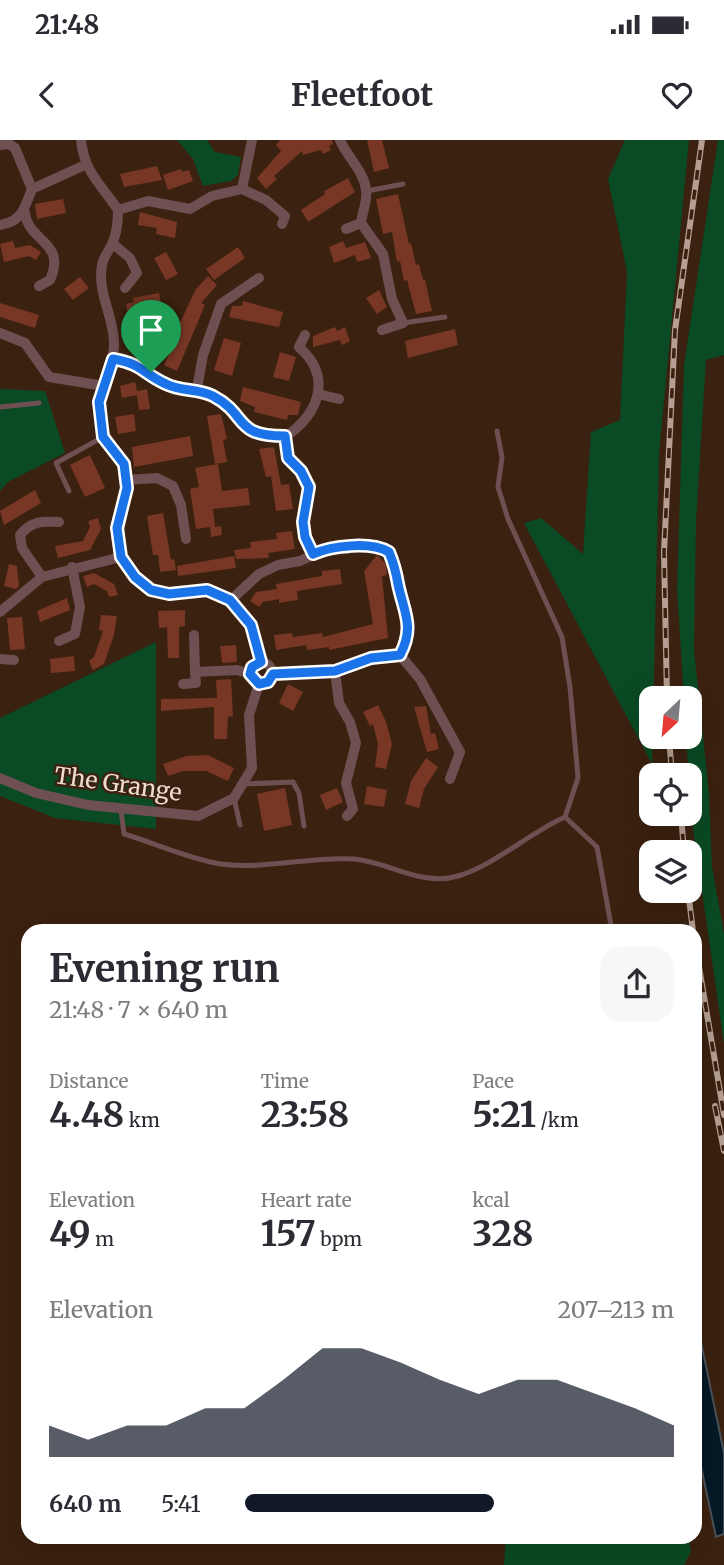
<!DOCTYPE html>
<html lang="en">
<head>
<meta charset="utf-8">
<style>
  body { margin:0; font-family:Merriweather,serif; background:#f7f7f7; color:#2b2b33; height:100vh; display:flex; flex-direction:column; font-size:26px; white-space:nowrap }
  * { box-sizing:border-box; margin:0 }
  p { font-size:23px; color:#7c7c81 }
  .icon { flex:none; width:38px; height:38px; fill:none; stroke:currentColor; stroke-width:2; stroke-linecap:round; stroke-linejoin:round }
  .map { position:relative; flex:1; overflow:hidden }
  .panel { position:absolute; left:21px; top:784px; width:681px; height:620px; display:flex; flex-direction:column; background:#fff; border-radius:21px; box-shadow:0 7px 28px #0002 }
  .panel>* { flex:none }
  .needle { width:46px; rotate:206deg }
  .buttons { position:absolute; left:639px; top:546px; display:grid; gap:14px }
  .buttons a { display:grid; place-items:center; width:63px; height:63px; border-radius:14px; background:#fff; box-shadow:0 7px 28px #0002; font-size:35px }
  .pin { position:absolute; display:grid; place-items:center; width:60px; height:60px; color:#fff; margin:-72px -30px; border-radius:50% 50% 50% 0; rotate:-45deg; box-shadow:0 0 7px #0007 }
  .pin .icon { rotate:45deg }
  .round { display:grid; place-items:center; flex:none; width:74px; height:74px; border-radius:21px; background:#f7f7f7 }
  .overview { display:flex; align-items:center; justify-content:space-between; height:119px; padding:0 28px }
  h1 { font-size:38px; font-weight:700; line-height:52px }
  .metrics { display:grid; grid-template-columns:repeat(3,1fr); gap:10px; height:119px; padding:7px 28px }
  .metrics div { display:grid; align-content:center }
  .metrics b { font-size:35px; font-weight:700 }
  .metrics small { font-size:19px; font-weight:400 }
  .metrics p { font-size:19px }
  .chart { height:196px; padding:14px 28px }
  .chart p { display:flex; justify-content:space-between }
  .chart svg { width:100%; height:126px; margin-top:7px; fill:#111827; opacity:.7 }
  ul { padding:0 28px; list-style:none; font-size:23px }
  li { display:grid; grid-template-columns:112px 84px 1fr; align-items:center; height:52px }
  li i { height:18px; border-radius:9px; background:#111827 }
  .status { display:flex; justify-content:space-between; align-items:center; height:49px; padding:0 35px; background:#fff; direction:ltr }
  .status svg { height:19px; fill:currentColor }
  header { display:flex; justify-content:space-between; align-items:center; height:91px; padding:0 28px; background:#fff; font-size:32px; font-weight:700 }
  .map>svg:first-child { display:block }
  .green { fill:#0a4a24 }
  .water { fill:#041826; stroke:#4a5259; stroke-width:2 }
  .building { fill:#783724 }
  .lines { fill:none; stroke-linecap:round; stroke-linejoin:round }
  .lane { stroke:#6e4f52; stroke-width:5 }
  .street { stroke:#6e4f52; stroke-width:10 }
  .rail-casing { stroke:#b49f92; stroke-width:6 }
  .rail { stroke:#3b210f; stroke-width:3.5; stroke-dasharray:10; stroke-linecap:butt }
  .route-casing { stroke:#fff; stroke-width:14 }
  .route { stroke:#1a73e8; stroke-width:9 }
  .labels { text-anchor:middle; stroke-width:5; stroke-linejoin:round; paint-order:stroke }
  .street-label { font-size:23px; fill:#eddbd0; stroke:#3b210f }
</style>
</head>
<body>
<div class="status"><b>21:48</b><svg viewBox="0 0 49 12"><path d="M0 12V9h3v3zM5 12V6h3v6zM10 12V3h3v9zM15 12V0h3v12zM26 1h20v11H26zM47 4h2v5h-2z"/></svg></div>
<header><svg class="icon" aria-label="back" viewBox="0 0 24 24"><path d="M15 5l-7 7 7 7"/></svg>Fleetfoot<svg class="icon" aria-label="heart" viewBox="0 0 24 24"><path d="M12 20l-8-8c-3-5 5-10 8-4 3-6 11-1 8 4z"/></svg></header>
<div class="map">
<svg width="724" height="1425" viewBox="0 0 724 1425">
  <rect width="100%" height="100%" fill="#3b210f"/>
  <g class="green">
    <path d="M 177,0 L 207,0 L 215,12 L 241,17 L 238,35 L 231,41 L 203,46 L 193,19 Z"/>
    <path d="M 625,0 L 689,0 L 659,313 L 652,624 L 524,383 L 541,378 L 583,414 L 591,292 L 620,280 L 627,132 L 608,39 Z"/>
    <path d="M 718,0 L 724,0 L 724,215 L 706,220 L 696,381 L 694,510 L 709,653 L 712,727 L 724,794 L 724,904 L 692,682 L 686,597 L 690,597 L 690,558 L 684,558 L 677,450 L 684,225 Z"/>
    <path d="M 0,249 L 45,251 L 65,313 L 8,342 L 0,351 Z"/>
    <path d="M 156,502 L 156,689 L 55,678 L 0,656 L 0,578 Z"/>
    <path d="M 506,1397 L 688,1397 L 691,1411 L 684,1425 L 504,1425 Z"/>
  </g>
  <path class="water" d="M 695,1173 L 724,1313 L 724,1394 L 716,1397 L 695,1298 Z"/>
  <g class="building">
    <path d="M 280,0 L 332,0 L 333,4 L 329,6 L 331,10 L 323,14 L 321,10 L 303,15 L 302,11 L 274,36 L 277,39 L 266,49 L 257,38 L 281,11 L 276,5 Z"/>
    <path d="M 367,0 L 382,0 L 389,28 L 374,32 Z"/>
    <path d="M 157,26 L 162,40 L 124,47 L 120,34 Z"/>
    <path d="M 181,29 L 182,32 L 189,30 L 193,41 L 168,50 L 163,35 Z"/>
    <path d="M 348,38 L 355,52 L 308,82 L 301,70 L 325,54 L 324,51 Z"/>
    <path d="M 398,54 L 409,104 L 411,103 L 416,125 L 419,124 L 423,140 L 425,140 L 432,171 L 416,174 L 407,140 L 404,141 L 400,121 L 397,122 L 392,92 L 383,94 L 376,59 Z"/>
    <path d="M 63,59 L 66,73 L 37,79 L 35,64 Z"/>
    <path d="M 140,72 L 177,82 L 175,98 L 156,94 L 157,88 L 138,85 Z"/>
    <path d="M 13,101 L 15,108 L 30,105 L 41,112 L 36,120 L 29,116 L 4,122 L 0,104 Z"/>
    <path d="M 343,101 L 346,108 L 365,102 L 371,118 L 357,122 L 355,115 L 334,123 L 329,107 Z"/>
    <path d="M 238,107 L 245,118 L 214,140 L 206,129 Z"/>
    <path d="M 166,112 L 178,134 L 166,140 L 154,118 Z"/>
    <path d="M 208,136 L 217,145 L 201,163 L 205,165 L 177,231 L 164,225 L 174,203 L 171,202 L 196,149 Z"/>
    <path d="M 80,137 L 89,148 L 73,160 L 64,149 Z"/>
    <path d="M 379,150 L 387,167 L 377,174 L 366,158 Z"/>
    <path d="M 159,153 L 162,168 L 128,175 L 126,164 L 134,162 L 133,158 Z"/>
    <path d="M 243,161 L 283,172 L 279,187 L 229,177 L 232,166 L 242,166 Z"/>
    <path d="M 0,163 L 39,175 L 35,188 L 0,177 Z"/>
    <path d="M 335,187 L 337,191 L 345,187 L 350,201 L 342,205 L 340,200 L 313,207 L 313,196 Z"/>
    <path d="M 455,189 L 458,205 L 408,218 L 405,201 Z"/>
    <path d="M 224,198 L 241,203 L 232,236 L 214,230 Z"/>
    <path d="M 280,212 L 296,217 L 289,241 L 273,237 Z"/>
    <path d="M 135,242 L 137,251 L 147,249 L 150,269 L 139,270 L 137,255 L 122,258 L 120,246 Z"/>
    <path d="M 243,247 L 301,262 L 298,275 L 288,275 L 287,280 L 254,272 L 255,267 L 240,261 Z"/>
    <path d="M 134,274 L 136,291 L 118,294 L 115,277 Z"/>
    <path d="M 221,274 L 227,299 L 223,300 L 227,322 L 215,324 L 207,276 Z"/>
    <path d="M 190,296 L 193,316 L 134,327 L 132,307 Z"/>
    <path d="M 274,307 L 281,345 L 289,344 L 293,369 L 276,371 L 271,336 L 266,337 L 259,309 Z"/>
    <path d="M 90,315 L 105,348 L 85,357 L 70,325 Z"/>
    <path d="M 218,324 L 222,351 L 248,348 L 250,365 L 213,369 L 215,387 L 221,386 L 222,395 L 211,397 L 210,387 L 196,389 L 190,349 L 199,347 L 195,328 Z"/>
    <path d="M 35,350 L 41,363 L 4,385 L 0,371 Z"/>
    <path d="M 163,373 L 171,420 L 174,419 L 176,430 L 160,432 L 158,415 L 153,415 L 147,376 Z"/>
    <path d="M 98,378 L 101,389 L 90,410 L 58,418 L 55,406 L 83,401 L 90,387 L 88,381 Z"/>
    <path d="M 292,391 L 295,409 L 268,413 L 269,418 L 236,419 L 234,410 L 251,408 L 250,402 L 277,399 L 276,393 Z"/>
    <path d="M 377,415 L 386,424 L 387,435 L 382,436 L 388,498 L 329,510 L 329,507 L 307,510 L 306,505 L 276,510 L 274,495 L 292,493 L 293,497 L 322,493 L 323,497 L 373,484 L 364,431 Z"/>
    <path d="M 234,416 L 236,428 L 178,436 L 177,426 Z"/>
    <path d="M 9,424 L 17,426 L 19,446 L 16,449 L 4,446 Z"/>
    <path d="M 340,429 L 342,444 L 297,451 L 298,460 L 279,463 L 279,459 L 263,462 L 259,467 L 250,461 L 256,452 L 277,449 L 276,444 L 322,436 L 322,431 Z"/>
    <path d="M 94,433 L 114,444 L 118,455 L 109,457 L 107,451 L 94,444 L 87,447 L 83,436 Z"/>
    <path d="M 67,458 L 70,470 L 40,482 L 37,471 Z"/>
    <path d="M 185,470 L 185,486 L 179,487 L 179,518 L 168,518 L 167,487 L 159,488 L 158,471 Z"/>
    <path d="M 101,475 L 117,476 L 114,495 L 104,524 L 93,530 L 89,521 L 94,517 L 103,491 L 99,490 Z"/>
    <path d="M 22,477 L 25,509 L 10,510 L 7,478 Z"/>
    <path d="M 236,505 L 237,522 L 222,523 L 220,506 Z"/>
    <path d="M 74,516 L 75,531 L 51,533 L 50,519 Z"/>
    <path d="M 231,539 L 233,576 L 228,577 L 227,599 L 214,599 L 214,567 L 161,571 L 161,559 L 217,558 L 216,540 Z"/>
    <path d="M 288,544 L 303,552 L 293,571 L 279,563 Z"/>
    <path d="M 378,565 L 386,582 L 392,604 L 386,629 L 375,627 L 378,604 L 373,584 L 370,586 L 363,572 Z"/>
    <path d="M 426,566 L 431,594 L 435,593 L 439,609 L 427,612 L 414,567 Z"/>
    <path d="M 208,615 L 234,628 L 228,641 L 206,631 L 183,631 L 168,636 L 163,624 L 187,616 Z"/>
    <path d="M 426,618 L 438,627 L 424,649 L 419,668 L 405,664 L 411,641 Z"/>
    <path d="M 367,646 L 387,650 L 384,667 L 364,664 Z"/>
    <path d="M 285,648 L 292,685 L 264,691 L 257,654 Z"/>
    <path d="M 337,648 L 343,662 L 326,670 L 320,655 Z"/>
  </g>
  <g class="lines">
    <g class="lane">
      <path d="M 367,51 L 403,44"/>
      <path d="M 403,183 L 445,177"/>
      <path d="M 0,267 L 39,263"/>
      <path d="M 497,291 L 502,317 L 498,347 L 508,379 L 562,497 L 570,547 L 578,638 L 565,677"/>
      <path d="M 69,351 L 56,323 L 103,297"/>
      <path d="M 245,644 L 293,642 L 299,653 L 304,686"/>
      <path d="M 234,658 L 240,685"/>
      <path d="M 121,670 L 124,694 C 155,703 189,719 221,724 C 263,730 311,716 354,719 C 389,722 422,747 458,736 C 495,725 529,693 565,677 L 597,707 L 612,791"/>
      <path d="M 695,1132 L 695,1135"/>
    </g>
    <g class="street">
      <path d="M 81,0 C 84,32 101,44 118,70 C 118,82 117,95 111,106 C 108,112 103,118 102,125 C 97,153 113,174 114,202 C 115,224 100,242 99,263 C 97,303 126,312 126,346 C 126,382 105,402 134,436 C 166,472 207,432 239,470 C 243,475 249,480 252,486 C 256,497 258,511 261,522"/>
      <path d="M 340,0 C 347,17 364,31 366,50 C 368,60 362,73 361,83 L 383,114 L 392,159 L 403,183 L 382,190"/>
      <path d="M 0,5 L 9,4 L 15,8 L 32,49"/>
      <path d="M 242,49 L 252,0"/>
      <path d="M 118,70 L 148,61 L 190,69 L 212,56 L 242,49 L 266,60 L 285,76 L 282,84"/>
      <path d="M 25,73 C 28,102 67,101 50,140 L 39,146"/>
      <path d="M 0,85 C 23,81 24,68 32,49 L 85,25"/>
      <path d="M 346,89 L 361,83"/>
      <path d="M 113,104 L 130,118 L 137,133 L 125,148"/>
      <path d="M 0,193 L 25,203 L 49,237 L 104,246"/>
      <path d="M 113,219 C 142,225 143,233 166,244 C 182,252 197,248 213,256 C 249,275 232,296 285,297"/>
      <path d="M 197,249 L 203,215 L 221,164 L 259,138"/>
      <path d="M 318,254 L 339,259"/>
      <path d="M 285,297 L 288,318 L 301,331 L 309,347 L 303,382 L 305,397 L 313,413"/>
      <path d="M 285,297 C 319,274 333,237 299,207 L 305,195"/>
      <path d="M 126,340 L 157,338 L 173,346 L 181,365 L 186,399"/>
      <path d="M 42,437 L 22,408 L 20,395 C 31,381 42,381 59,382"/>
      <path d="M 231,460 L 259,434 L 278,425 L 300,421 L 328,408 L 347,409 L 364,404 L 380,407 L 389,412 L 397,429 L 408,480 L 408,500 L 400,515"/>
      <path d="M 0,472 L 42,437 L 121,417"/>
      <path d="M 194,495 L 195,532 L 237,530 L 250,534"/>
      <path d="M 59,501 L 75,494 L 80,467 L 72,427"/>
      <path d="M 0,519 L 14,520"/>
      <circle cx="261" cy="533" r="11"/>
      <path d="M 335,531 L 339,563 L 350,582 L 356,603 L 346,643 L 353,669 L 347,676"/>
      <path d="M 273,534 L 335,531 L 371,518 L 400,515 L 420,539 L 460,612 L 450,639"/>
      <path d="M 183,544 L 196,543 L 195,532"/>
      <path d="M 0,638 L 36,653 L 88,665 L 198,676 L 234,658 L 252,628 L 249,575 L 259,544"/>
    </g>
    <g class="rail-casing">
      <g id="rail">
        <path d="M 667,558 L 664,412 L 675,190 L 702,0"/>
        <path d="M 669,597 L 672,635"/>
        <path d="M 681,674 L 684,712"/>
        <path d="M 688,751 L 693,791"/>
        <path d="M 695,803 L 724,975"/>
        <path d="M 715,966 L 724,1011"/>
      </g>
    </g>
    <use href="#rail" class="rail"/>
  </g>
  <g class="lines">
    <g class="route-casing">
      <path id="route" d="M 113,219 C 143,224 143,234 166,244 C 182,252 197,248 213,256 C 249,275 232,296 285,296 L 288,318 L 301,331 L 309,347 L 303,382 L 305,397 L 313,414 C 332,406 370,401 389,412 C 394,424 396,432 398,444 C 404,473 415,486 400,515 L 371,518 L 335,531 L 273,534 L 268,542 L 259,544 L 250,534 L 252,527 L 261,522 L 251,485 L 230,460 L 207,450 L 169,454 L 151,450 L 135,437 L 121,417 L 117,388 L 127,348 L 124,324 L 103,297 L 99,262 Z"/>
    </g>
    <use href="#route" class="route"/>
  </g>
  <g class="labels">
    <g class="street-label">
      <text transform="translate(118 644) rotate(8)" y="8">The Grange</text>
    </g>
  </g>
</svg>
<div class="buttons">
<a><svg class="needle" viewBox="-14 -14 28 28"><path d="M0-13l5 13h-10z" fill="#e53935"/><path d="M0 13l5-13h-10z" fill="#7c7c81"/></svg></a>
<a><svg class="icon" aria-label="locate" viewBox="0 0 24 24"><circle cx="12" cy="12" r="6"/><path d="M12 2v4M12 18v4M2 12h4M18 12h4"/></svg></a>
<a><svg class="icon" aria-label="layers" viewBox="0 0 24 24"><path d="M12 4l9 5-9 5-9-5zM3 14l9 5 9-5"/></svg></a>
</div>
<div class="pin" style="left:151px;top:232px;background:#1e9e55"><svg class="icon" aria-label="arrive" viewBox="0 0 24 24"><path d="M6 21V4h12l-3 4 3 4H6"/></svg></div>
<section class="panel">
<div class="overview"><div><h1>Evening run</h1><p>21:48 · 7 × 640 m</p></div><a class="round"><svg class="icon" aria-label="share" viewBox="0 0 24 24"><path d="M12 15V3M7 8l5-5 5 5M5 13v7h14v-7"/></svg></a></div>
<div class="metrics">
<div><p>Distance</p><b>4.48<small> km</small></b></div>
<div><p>Time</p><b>23:58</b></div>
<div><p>Pace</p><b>5:21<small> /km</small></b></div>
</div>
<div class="metrics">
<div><p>Elevation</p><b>49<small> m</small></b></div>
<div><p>Heart rate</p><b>157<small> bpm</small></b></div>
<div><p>kcal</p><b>328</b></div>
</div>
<div class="chart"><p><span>Elevation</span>207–213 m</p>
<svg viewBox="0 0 160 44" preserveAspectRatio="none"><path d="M0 44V33L10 38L20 33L30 33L40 27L50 27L60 17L70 6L80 6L90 11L100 17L110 22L120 17L130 17L140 22L150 27L160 33V44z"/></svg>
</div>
<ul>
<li><b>640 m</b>5:41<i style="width:58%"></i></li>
</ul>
</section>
</div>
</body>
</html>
